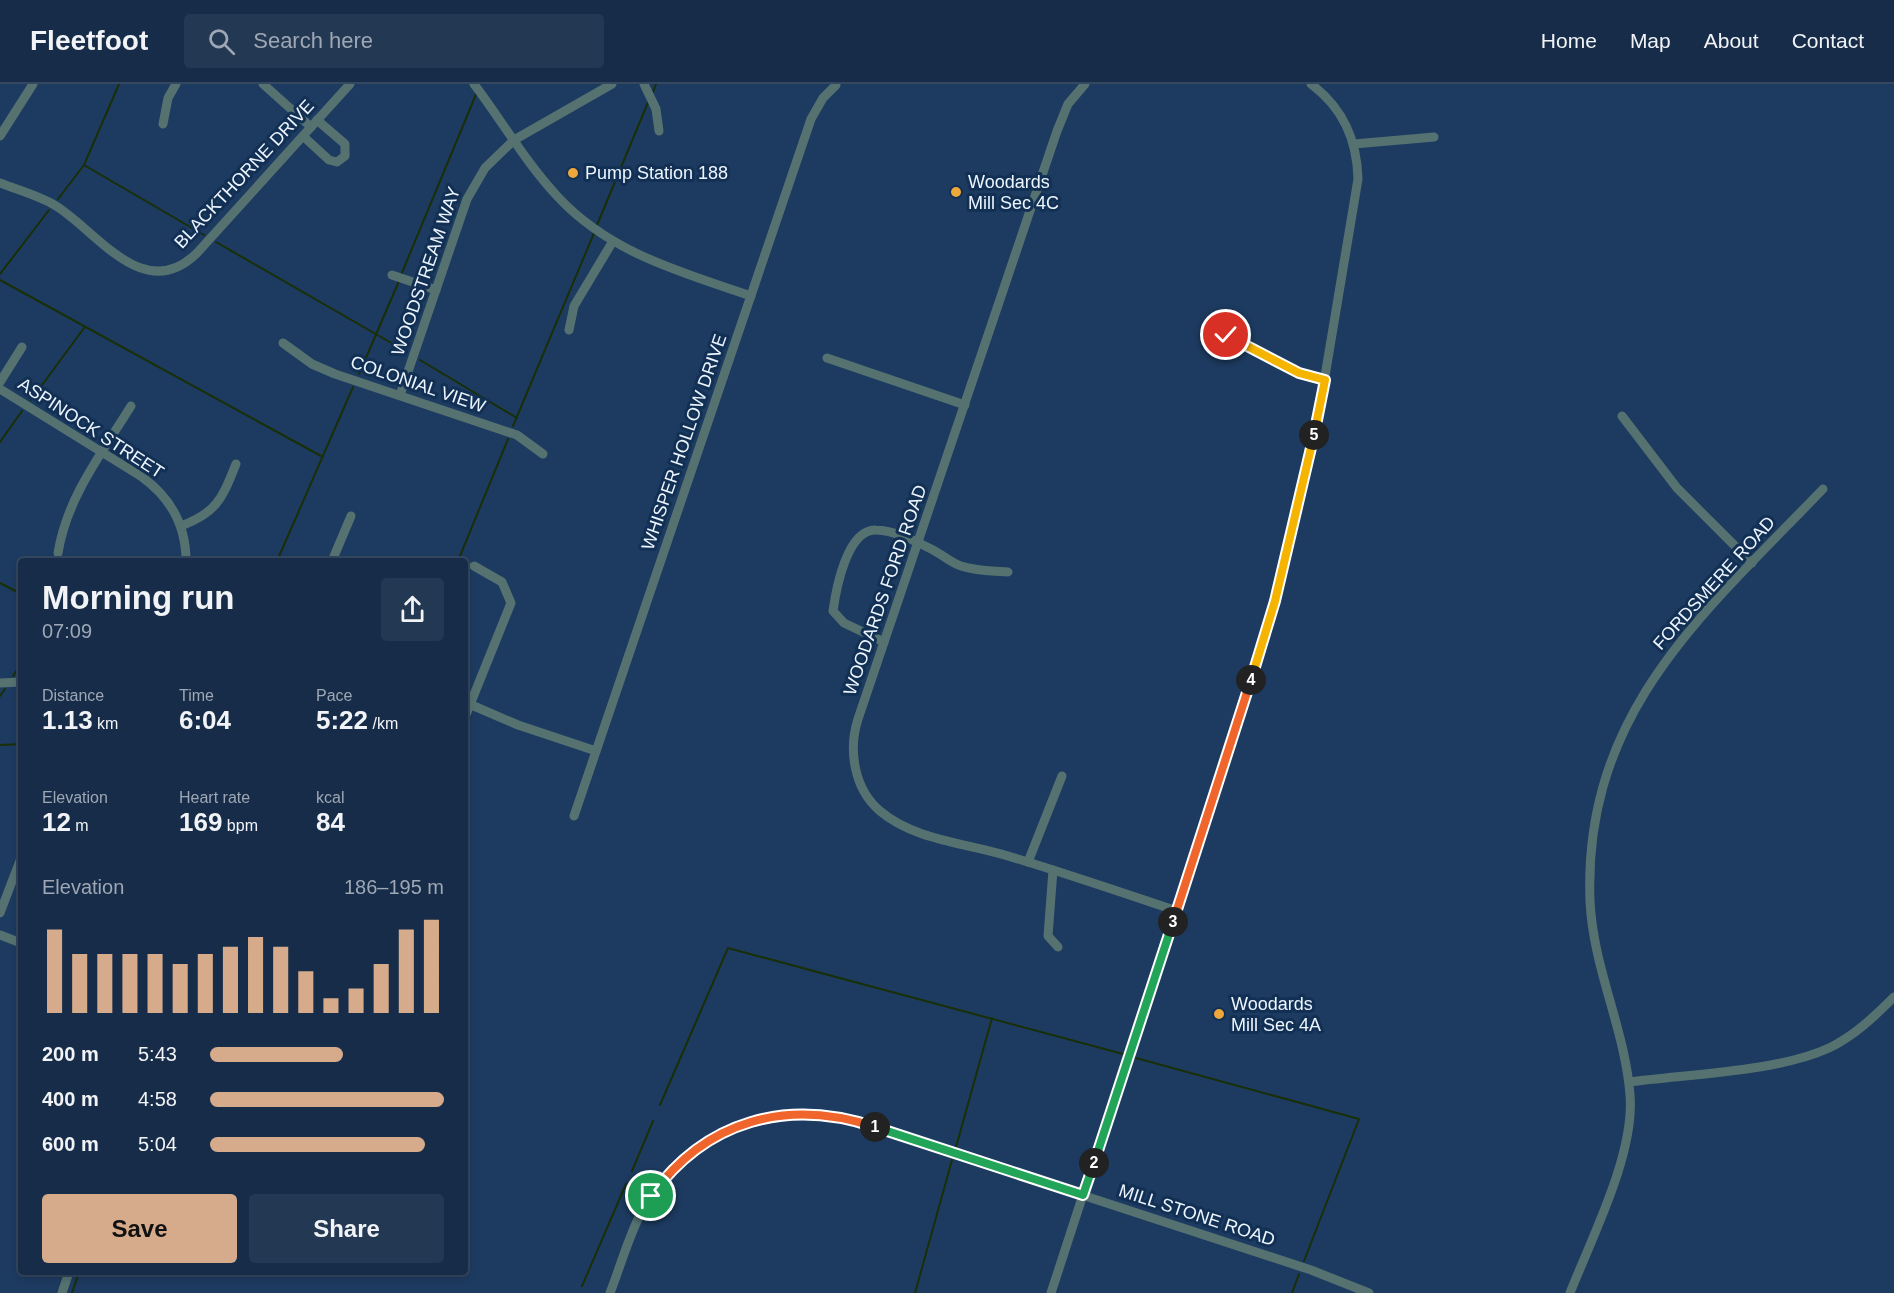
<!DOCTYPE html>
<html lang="en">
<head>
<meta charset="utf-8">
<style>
  body { margin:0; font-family:Arial,sans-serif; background:#233852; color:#f1f3f6; height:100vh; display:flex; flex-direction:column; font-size:22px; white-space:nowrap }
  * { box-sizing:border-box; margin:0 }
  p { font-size:20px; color:#9ea7b4 }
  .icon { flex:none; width:33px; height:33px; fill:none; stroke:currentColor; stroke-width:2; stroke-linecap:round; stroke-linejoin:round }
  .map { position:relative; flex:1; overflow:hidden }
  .details { position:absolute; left:18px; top:474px; width:450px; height:717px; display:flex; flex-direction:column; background:#162c48; border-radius:6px; box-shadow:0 3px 9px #0003,0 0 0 2px #354860 }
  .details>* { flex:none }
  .pin { position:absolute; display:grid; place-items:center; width:51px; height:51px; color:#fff; margin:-26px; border:3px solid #fff; border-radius:50%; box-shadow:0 2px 6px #0007 }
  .km { position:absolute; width:30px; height:30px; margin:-15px; border-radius:50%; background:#222; color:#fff; font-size:16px; line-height:30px; text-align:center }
  .round { display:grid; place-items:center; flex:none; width:63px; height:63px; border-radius:6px; background:#233852 }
  .head { display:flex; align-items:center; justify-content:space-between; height:102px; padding:0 24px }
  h1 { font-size:33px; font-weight:700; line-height:45px }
  .metrics { display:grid; grid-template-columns:repeat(3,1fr); gap:9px; height:102px; padding:6px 24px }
  .metrics div { display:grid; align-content:center }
  .metrics b { font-size:26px; font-weight:700 }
  .metrics small { font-size:16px; font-weight:400 }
  .metrics p { font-size:16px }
  .chart { height:168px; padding:12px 24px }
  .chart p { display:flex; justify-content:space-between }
  .chart svg { width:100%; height:108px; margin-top:6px; stroke:#d6ab8b; stroke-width:6 }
  .primary-button { display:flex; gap:12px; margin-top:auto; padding:12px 24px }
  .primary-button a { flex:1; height:69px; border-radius:6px; background:#d6ab8b; color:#111; font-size:24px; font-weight:700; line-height:69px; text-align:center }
  .primary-button a+a { background:#233852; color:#f1f3f6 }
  ul { padding:0 24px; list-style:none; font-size:20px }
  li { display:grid; grid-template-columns:96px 72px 1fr; align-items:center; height:45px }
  li i { height:15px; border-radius:8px; background:#d6ab8b }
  header { display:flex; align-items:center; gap:36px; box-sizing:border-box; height:84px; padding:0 30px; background:#162c48; border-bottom:2px solid #354860 }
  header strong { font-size:28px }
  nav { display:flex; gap:33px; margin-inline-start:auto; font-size:21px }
  .search { width:420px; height:54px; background:#233852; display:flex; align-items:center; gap:15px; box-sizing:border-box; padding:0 21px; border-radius:6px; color:#9ea7b4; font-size:22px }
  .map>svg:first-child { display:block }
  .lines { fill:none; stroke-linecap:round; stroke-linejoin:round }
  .stream { stroke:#182f07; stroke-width:2 }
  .minor { stroke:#557271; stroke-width:9 }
  .split-1-casing { stroke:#fff; stroke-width:12 }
  .split-2-casing { stroke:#fff; stroke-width:12 }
  .split-3-casing { stroke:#fff; stroke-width:12 }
  .split-4-casing { stroke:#fff; stroke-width:12 }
  .split-5-casing { stroke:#fff; stroke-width:12 }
  .split-6-casing { stroke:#fff; stroke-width:12 }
  .split-1 { stroke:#f0652b; stroke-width:8 }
  .split-2 { stroke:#22a559; stroke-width:8 }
  .split-3 { stroke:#22a559; stroke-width:8 }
  .split-4 { stroke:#f0652b; stroke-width:8 }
  .split-5 { stroke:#f5b400; stroke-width:8 }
  .split-6 { stroke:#f5b400; stroke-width:8 }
  .poi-dot { fill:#eda83b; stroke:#123054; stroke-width:2 }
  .labels { text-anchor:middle; stroke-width:6; stroke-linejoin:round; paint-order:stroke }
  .poi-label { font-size:18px; fill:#edf5fe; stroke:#123054; text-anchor:start }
  .street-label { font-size:18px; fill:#edf5fe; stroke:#123054 }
</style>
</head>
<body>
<header>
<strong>Fleetfoot</strong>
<div class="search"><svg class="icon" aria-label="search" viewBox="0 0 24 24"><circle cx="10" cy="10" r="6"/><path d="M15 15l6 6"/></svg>Search here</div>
<nav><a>Home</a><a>Map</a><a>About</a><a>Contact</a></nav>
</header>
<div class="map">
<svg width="1894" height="1209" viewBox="0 0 1894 1209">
  <rect width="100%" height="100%" fill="#1d3b60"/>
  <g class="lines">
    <g class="stream">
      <path d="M 653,8 L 656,0"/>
      <path d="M 84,81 L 204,151"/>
      <path d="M 58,115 L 84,81 L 119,0"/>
      <path d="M 597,141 L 649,16"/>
      <path d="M 216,158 L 407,268"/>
      <path d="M 0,190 L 49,126"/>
      <path d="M 401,191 L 477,8"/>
      <path d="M 0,196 L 321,372"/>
      <path d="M 420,276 L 517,334"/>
      <path d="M 359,290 L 399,197"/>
      <path d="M 31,316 L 84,244"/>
      <path d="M 513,342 L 594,149"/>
      <path d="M 0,358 L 22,327"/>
      <path d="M 277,477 L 353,303"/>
      <path d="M 458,477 L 508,355"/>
      <path d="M 0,499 L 21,510"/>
      <path d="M 13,592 L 21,580"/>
      <path d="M 0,612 L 5,605"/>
      <path d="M 0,661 L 21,660"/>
      <path d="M 1136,974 L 1359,1035 L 1304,1177"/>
      <path d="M 660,1021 L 728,864 L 1123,970"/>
      <path d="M 956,1063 L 992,934"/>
      <path d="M 632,1087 L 653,1037"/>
      <path d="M 582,1202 L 626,1100"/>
      <path d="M 72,1209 L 79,1188"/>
      <path d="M 915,1209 L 952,1076"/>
      <path d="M 1292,1209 L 1299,1190"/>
    </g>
    <g class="minor">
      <path d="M 263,0 L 311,43"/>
      <path d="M 474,0 C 502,37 526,79 558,113 C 610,169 681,188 751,212"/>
      <path d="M 644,0 L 656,25 L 659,47"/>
      <path d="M 1085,0 L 1068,20 L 1057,47 L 858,635 C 848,666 854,705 880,727 C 914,756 966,759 1008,772 C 1065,789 1120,808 1177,827"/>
      <path d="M 163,40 L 168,14 L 176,0"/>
      <path d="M 0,52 L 33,0"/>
      <path d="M 303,52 L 329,76 L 337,78 L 345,72 L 345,60 L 317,36"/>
      <path d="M 1354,60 L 1434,53"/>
      <path d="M 0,99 C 18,106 40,112 56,122 C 98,148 144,221 197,169 L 350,0"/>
      <path d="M 392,191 L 436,206"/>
      <path d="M 569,246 L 574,222 L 613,157"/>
      <path d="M 1226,251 L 1299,289 L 1325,296"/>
      <path d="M 283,259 L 312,280 L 335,290 L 517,351 L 543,370"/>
      <path d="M 827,274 L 965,321"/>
      <path d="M 0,298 L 22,263"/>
      <path d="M 0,305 L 142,393 C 171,414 186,442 186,477"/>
      <path d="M 400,311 L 467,115 L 485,84 L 514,56 L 612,0"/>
      <path d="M 1622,332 L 1677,404 L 1752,479"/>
      <path d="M 181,442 C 218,428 222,414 236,380"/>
      <path d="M 58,469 C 67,413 102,369 131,322"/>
      <path d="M 332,477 L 351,432"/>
      <path d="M 884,558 L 844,539 L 833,527 C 836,505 847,445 876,446 C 894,446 917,458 933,466 C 943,471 951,479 961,482 C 976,487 992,487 1008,488"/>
      <path d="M 0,599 L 21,598"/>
      <path d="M 467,619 L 518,641 L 596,667"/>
      <path d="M 465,633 L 511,519 L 502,498 L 474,482"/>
      <path d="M 574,732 L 811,35 L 823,14 L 836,1"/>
      <path d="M 1028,778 L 1062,692"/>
      <path d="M 1053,786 L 1048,852 L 1058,863"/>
      <path d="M 0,829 L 21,774"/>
      <path d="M 0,851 L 21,859"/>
      <path d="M 1629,998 C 1687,990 1777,988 1829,964 C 1854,952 1874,933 1894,913"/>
      <path d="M 62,1209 L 69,1188"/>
      <path d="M 610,1209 C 621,1181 629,1150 644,1123 C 687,1047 767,1021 850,1035 L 1311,1186 L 1369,1209"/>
      <path d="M 1051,1209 L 1271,533 L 1318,334 L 1358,95 C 1357,55 1343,24 1311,0"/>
      <path d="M 1570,1209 C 1592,1153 1635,1070 1630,1011 C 1625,945 1593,884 1590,817 C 1583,628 1704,529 1823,405"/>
    </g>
  </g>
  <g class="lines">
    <g class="split-1-casing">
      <path id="split-1" d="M 651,1112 C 706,1036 787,1014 875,1043"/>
    </g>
    <g class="split-2-casing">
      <path id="split-2" d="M 875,1043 L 1083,1111 L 1094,1079"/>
    </g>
    <g class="split-3-casing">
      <path id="split-3" d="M 1094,1079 L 1173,838"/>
    </g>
    <g class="split-4-casing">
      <path id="split-4" d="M 1173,838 L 1251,596"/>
    </g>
    <g class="split-5-casing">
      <path id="split-5" d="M 1251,596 L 1275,517 L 1314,351"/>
    </g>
    <g class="split-6-casing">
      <path id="split-6" d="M 1226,251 L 1299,289 L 1325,296 L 1314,351"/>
    </g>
    <use href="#split-1" class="split-1"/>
    <use href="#split-2" class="split-2"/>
    <use href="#split-3" class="split-3"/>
    <use href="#split-4" class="split-4"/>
    <use href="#split-5" class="split-5"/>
    <use href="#split-6" class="split-6"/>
  </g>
  <g class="poi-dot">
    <circle cx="573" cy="89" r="6"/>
    <circle cx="956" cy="108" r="6"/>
    <circle cx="1219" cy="930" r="6"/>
  </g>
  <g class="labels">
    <g class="poi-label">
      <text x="585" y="95">Pump Station 188</text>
      <text x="968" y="104">Woodards<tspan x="968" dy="21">Mill Sec 4C</tspan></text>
      <text x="1231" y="926">Woodards<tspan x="1231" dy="21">Mill Sec 4A</tspan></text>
    </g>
    <g class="street-label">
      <text transform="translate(244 90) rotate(-47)" y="6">BLACKTHORNE DRIVE</text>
      <text transform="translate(426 187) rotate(-71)" y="6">WOODSTREAM WAY</text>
      <text transform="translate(418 300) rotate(19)" y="6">COLONIAL VIEW</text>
      <text transform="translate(91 344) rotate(33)" y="6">ASPINOCK STREET</text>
      <text transform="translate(684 358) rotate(-71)" y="6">WHISPER HOLLOW DRIVE</text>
      <text transform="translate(1714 499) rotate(-48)" y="6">FORDSMERE ROAD</text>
      <text transform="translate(885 506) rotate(-71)" y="6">WOODARDS FORD ROAD</text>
      <text transform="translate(1197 1131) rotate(18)" y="6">MILL STONE ROAD</text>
    </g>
  </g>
</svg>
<div class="pin" style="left:651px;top:1112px;background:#1e9e55"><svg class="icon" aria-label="arrive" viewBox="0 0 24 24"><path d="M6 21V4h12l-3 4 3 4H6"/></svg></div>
<div class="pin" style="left:1226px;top:251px;background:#d93025"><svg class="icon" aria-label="check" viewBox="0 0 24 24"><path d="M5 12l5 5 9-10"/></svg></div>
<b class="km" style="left:875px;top:1043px">1</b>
<b class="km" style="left:1094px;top:1079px">2</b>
<b class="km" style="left:1173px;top:838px">3</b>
<b class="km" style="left:1251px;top:596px">4</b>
<b class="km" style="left:1314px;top:351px">5</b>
<section class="details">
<div class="head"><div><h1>Morning run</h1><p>07:09</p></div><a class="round"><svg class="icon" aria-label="share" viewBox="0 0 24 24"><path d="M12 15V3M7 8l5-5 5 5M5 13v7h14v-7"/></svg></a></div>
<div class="metrics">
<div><p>Distance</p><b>1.13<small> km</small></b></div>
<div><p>Time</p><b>6:04</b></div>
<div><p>Pace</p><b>5:22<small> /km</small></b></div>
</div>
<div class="metrics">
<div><p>Elevation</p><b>12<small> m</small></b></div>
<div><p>Heart rate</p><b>169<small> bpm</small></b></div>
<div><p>kcal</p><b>84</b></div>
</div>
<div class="chart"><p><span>Elevation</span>186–195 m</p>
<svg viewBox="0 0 160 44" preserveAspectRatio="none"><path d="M5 44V10M15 44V20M25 44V20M35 44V20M45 44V20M55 44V24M65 44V20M75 44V17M85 44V13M95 44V17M105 44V27M115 44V38M125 44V34M135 44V24M145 44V10M155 44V6"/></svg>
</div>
<ul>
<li><b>200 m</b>5:43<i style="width:57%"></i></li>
<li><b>400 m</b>4:58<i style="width:100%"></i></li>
<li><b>600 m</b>5:04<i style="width:92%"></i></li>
</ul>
<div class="primary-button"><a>Save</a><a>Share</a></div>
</section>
</div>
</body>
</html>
